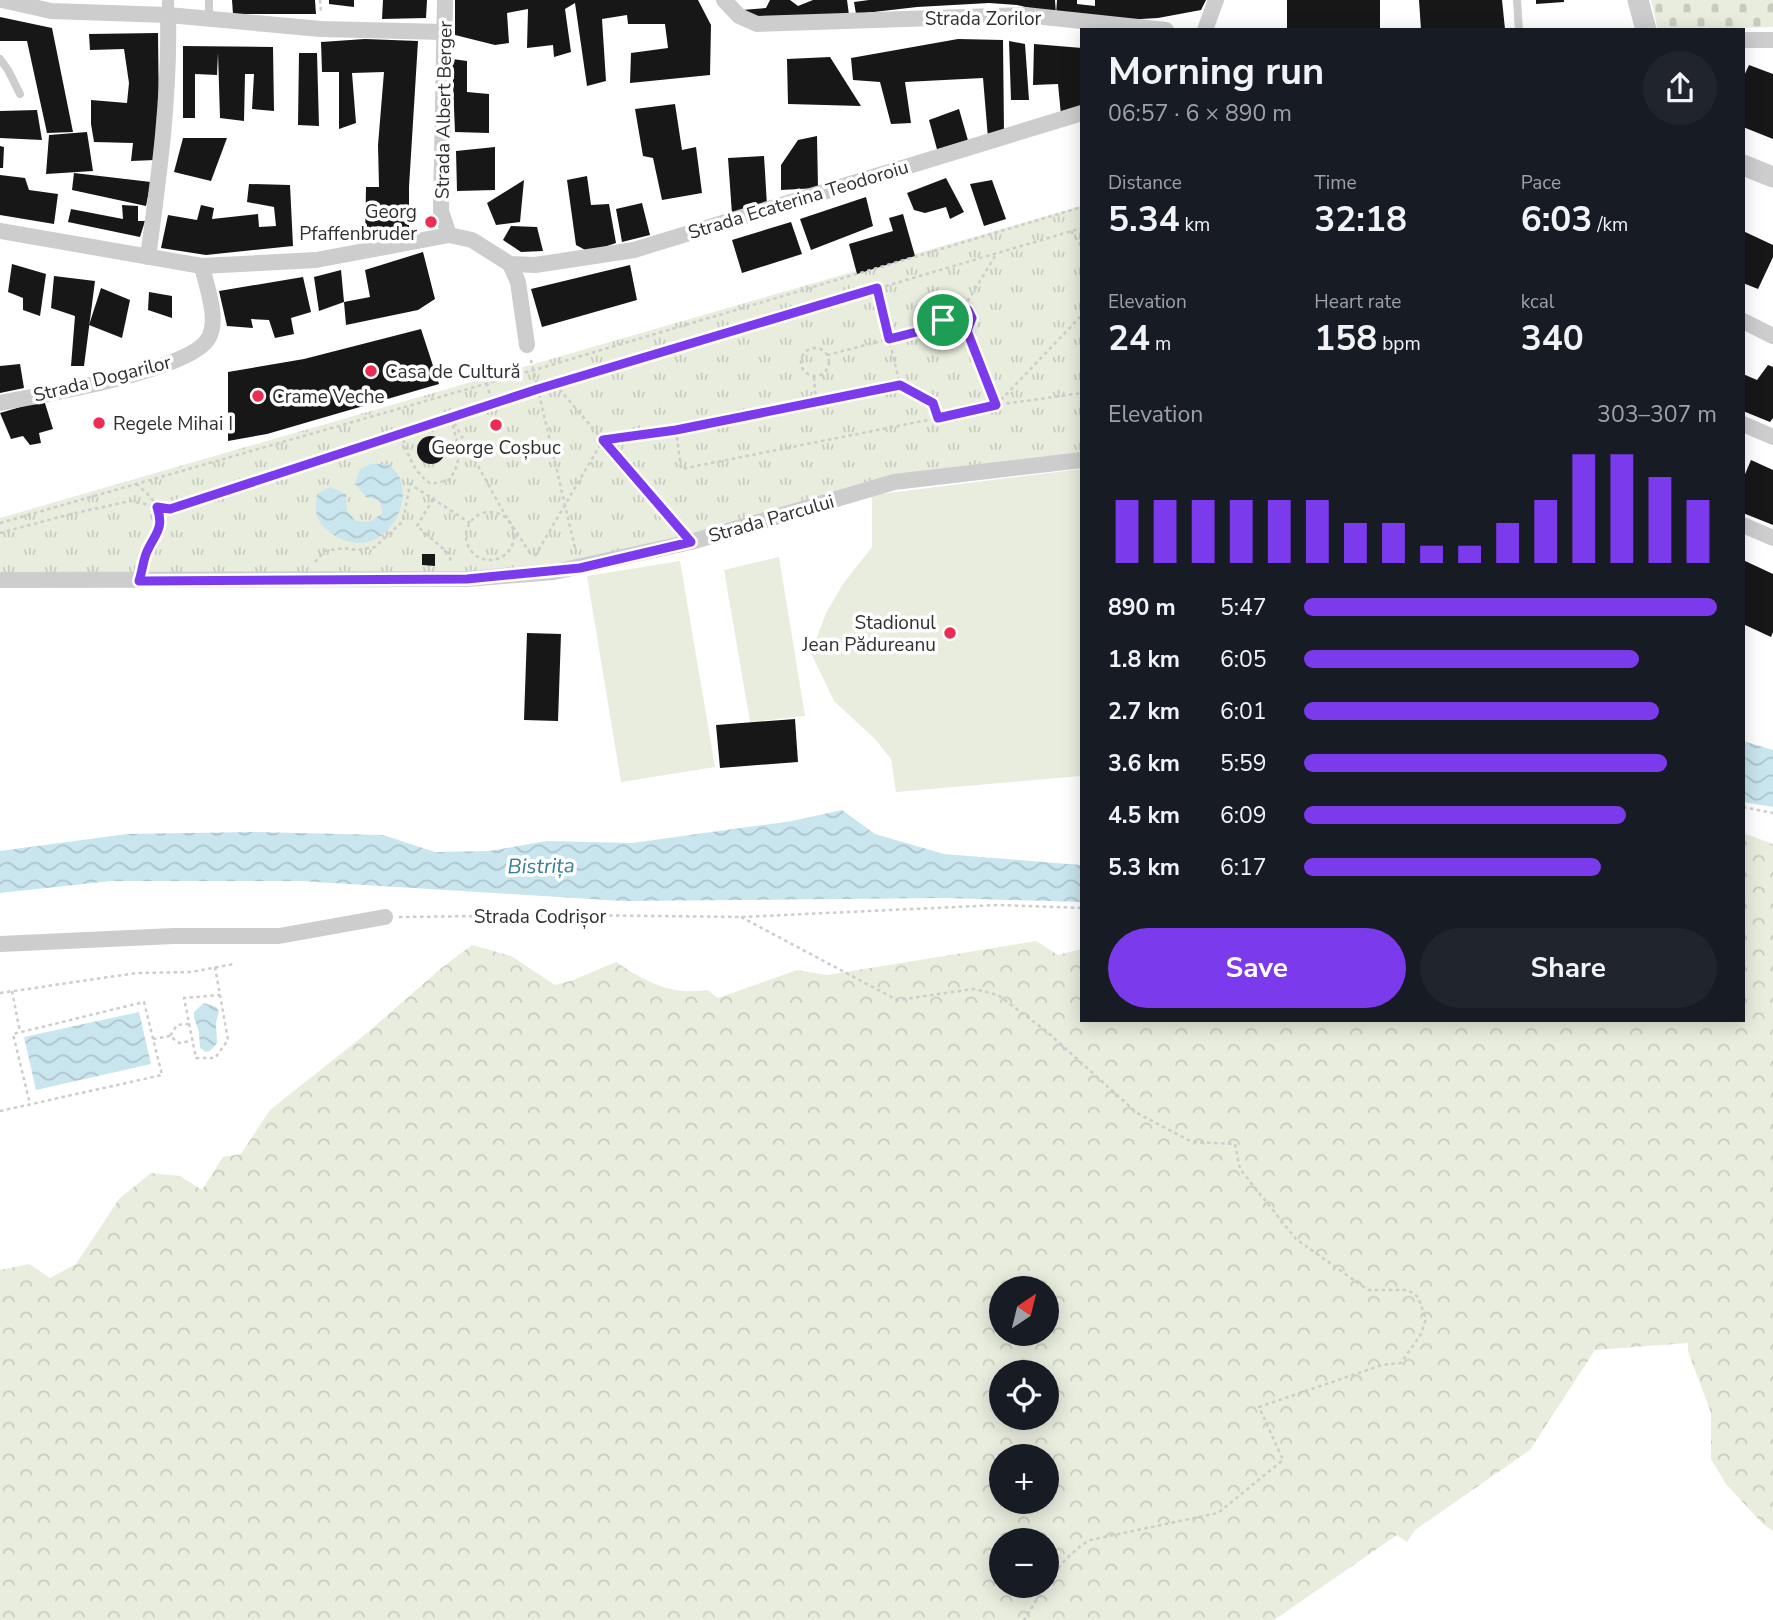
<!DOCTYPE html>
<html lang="en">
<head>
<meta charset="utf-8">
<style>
  body { margin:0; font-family:"Nunito Sans",sans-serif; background:#20242c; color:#f1f3f6; height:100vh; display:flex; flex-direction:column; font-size:26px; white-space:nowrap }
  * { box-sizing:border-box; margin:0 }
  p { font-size:23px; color:#9ea1a6 }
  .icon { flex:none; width:38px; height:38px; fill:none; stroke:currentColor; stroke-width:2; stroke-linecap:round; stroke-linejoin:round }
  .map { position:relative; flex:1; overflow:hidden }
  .panel { position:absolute; left:1080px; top:28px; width:665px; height:994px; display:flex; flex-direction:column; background:#171b24; border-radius:0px; box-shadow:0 4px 18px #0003 }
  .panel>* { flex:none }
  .needle { width:46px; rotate:35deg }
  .controls { position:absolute; left:989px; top:1276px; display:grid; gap:14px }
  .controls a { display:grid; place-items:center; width:70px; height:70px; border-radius:50%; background:#171b24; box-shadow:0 4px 18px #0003; font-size:35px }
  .pin { position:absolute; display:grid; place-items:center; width:60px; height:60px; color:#fff; margin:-30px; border:4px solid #fff; border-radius:50%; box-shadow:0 2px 7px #0007 }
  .round { display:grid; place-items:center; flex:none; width:74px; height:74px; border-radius:37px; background:#20242c }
  .summary { display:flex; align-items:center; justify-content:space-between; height:119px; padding:0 28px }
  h1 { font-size:38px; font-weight:700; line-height:52px }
  .stats { display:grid; grid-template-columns:repeat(3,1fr); gap:10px; height:119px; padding:7px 28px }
  .stats div { display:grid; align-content:center }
  .stats b { font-size:35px; font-weight:700 }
  .stats small { font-size:19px; font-weight:400 }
  .stats p { font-size:19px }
  .chart { height:196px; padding:14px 28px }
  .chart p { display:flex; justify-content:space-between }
  .chart svg { width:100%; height:126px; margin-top:7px; stroke:#7c3aed; stroke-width:6 }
  .cta { display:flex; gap:14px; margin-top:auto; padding:14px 28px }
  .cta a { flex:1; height:80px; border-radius:42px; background:#7c3aed; color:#fff; font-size:28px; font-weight:700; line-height:80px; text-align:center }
  .cta a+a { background:#20242c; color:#f1f3f6 }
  ul { padding:0 28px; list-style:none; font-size:23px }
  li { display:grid; grid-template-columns:112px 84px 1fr; align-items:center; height:52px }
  li i { height:18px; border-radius:9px; background:#7c3aed }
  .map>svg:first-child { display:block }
  .forest { fill:url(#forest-crowns); fill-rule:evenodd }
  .cemetery { fill:url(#cemetery-stones) }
  .park { fill:url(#park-tufts) }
  .garden { fill:#e8edde }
  .water { fill:url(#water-waves) }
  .building { fill:#171717 }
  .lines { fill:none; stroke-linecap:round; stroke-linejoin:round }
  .path { stroke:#cdcdcd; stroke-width:2.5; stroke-dasharray:3.5 3.5; stroke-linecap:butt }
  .service { stroke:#cdcdcd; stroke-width:8 }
  .pedestrian { stroke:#cdcdcd; stroke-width:12 }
  .minor { stroke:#cdcdcd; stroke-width:16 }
  .tertiary { stroke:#cdcdcd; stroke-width:21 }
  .route-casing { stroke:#fff; stroke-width:14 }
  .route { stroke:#7c3aed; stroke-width:9 }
  .poi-dot { fill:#ed2c54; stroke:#fff; stroke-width:2.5 }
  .labels { text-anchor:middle; stroke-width:7; stroke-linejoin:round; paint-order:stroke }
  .street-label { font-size:19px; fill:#303030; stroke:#fff }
  .poi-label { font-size:19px; fill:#303030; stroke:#fff; text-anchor:start }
  .water-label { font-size:21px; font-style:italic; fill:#3a7f96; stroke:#fff }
</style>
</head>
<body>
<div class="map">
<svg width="1773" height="1620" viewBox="0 0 1773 1620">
  <defs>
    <pattern id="forest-crowns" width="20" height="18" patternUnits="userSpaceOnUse" patternTransform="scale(1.75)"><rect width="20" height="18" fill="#e8edde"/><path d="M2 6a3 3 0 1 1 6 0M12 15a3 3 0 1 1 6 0" fill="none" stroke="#c7ccbf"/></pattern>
    <pattern id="cemetery-stones" width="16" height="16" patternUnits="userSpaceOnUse" patternTransform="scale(1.75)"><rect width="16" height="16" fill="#e8edde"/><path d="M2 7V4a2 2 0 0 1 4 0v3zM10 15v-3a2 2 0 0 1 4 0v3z" fill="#c7ccbf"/></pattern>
    <pattern id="park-tufts" width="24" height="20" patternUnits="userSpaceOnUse" patternTransform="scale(1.75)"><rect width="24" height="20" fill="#e8edde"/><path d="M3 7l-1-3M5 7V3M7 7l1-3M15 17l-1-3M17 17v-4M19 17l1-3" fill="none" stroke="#c7ccbf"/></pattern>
    <pattern id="water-waves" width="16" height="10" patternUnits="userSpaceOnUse" patternTransform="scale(1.75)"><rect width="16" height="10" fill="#c9e5ee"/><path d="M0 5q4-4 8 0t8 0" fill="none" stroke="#adc5cc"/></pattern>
  </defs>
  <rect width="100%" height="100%" fill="#fff"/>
  <path class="forest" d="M 1743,833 L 1773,844 L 1773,1531 L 1763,1524 L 1726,1484 L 1711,1459 L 1711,1413 L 1688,1351 L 1688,1343 L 1595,1350 L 1530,1450 L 1415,1530 L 1407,1542 L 1397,1535 L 1274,1620 L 0,1620 L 0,1270 L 29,1264 L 50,1278 L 76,1264 L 119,1199 L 151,1173 L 180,1176 L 202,1190 L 223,1157 L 241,1154 L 270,1110 L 367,1033 L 439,970 L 472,945 L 511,956 L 555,985 L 573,980 L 616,962 C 645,981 670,996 707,990 L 718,998 L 797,970 L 827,975 L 1036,941 L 1058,955 L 1081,949 L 1082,1020 L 1743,1020 ZM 1001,1288 L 1046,1288 L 1046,1334 L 1001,1334 ZM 1001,1372 L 1046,1372 L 1046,1418 L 1001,1418 ZM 1001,1456 L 1046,1456 L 1046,1502 L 1001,1502 ZM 1001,1540 L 1046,1540 L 1046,1586 L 1001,1586 Z"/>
  <path class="cemetery" d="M 1651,0 L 1773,0 L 1773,27 L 1658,30 Z"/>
  <path class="park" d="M 1081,206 L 1081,457 L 894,482 L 554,572 L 0,575 L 0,518 Z"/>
  <g class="garden">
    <path d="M 1081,469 L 1081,776 L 896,792 L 891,759 L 875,739 L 834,701 L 811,653 L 826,613 L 843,584 L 872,547 L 872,495 Z"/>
    <path d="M 779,557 L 805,716 L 750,722 L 724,570 Z"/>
    <path d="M 680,561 L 715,767 L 621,782 L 587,576 Z"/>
  </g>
  <g class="water">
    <path d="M 371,464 L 388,464 C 391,467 397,472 399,476 C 411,501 393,536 367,542 C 348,547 318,531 316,511 C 315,506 317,499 317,494 L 330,487 L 346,494 L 347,510 L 355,521 L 369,522 L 383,513 L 379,500 L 366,497 L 355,484 L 360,469 Z"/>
    <path d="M 1743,741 L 1773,750 L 1773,807 L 1743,802 Z"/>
    <path d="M 842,810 L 875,834 L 944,854 L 1081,865 L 1081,902 L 944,898 L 623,901 L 301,881 L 111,881 L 0,893 L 0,851 L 127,834 L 252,832 L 383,835 L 435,852 L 489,851 L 547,841 L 632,843 L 792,821 Z"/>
    <path d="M 204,1003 L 216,1007 L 219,1011 L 216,1023 L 217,1043 L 210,1051 L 206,1052 L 200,1048 L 199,1032 L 194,1018 L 194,1012 Z"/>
    <path d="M 139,1012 L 151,1064 L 36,1090 L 24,1037 Z"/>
  </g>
  <g class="building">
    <path d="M 232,0 L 315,0 L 316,14 L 233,14 Z"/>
    <path d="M 329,0 L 354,0 L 354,7 L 329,4 Z"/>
    <path d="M 383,0 L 427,0 L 426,18 L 382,19 Z"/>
    <path d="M 455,0 L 698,0 L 711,25 L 710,75 L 630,83 L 631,53 L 668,48 L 665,24 L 628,24 L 627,15 L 602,19 L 606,81 L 587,86 L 575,3 L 565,9 L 571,52 L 554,57 L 553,45 L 527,48 L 528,9 L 507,13 L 509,43 L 495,45 L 455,35 Z"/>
    <path d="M 770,0 L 790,0 L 798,6 L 813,0 L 847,0 L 849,15 L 762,20 L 742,10 L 766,8 Z"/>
    <path d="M 869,0 L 1055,0 L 1056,14 L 1057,0 L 1077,0 L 1077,4 L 1095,6 L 1095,0 L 1206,0 L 1201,10 L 1158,18 L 1107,21 L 1056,14 L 1017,5 L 989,3 L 917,7 L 856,14 L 854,2 Z"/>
    <rect x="1287" y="0" width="93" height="30"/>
    <path d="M 1419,0 L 1502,0 L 1505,29 L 1421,30 Z"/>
    <path d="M 1536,0 L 1564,0 L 1564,2 L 1536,4 Z"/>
    <path d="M 0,17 L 52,28 L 73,132 L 47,133 L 27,41 L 0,41 Z"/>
    <path d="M 158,33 L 159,123 L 155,160 L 131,161 L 133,143 L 94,142 L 91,124 L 91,100 L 127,103 L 129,83 L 124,49 L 90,50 L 89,34 Z"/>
    <path d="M 365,39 L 418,41 L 409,187 L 409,238 L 365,243 L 366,187 L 379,187 L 378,145 L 384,72 L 352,73 L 356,123 L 339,129 L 339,72 L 322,72 L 321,42 Z"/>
    <path d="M 958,39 L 1003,40 L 1004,133 L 988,138 L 983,78 L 905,82 L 911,123 L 891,124 L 880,82 L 853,80 L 851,58 Z"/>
    <path d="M 1009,41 L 1025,44 L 1029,100 L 1011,100 Z"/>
    <path d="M 1034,44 L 1082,48 L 1082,108 L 1061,115 L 1058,84 L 1033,85 Z"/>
    <path d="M 183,46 L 273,47 L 274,111 L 252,109 L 254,74 L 245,74 L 244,121 L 220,118 L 218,53 L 217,75 L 195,74 L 195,118 L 183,118 Z"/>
    <path d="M 299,53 L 317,53 L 319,126 L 298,125 Z"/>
    <path d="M 830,57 L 861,106 L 788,104 L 787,59 Z"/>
    <path d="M 452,59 L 467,61 L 467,92 L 489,94 L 489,133 L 455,132 Z"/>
    <path d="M 1749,65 L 1773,74 L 1773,139 L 1743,127 L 1743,78 Z"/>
    <path d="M 675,104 L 682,150 L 696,147 L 702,193 L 662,200 L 653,158 L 643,156 L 635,109 Z"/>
    <path d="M 959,109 L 969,144 L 938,153 L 929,120 Z"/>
    <path d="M 37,110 L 42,140 L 0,138 L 0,111 Z"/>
    <path d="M 87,132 L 93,171 L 46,174 L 49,135 Z"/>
    <path d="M 817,136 L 818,188 L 781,190 L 781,165 L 798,140 Z"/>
    <path d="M 183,138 L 227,138 L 211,181 L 174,172 Z"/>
    <path d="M 0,146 L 4,147 L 3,168 L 0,168 Z"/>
    <path d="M 495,147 L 495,190 L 457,191 L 456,151 Z"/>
    <path d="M 764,156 L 767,205 L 732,214 L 728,158 Z"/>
    <path d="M 74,173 L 151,182 L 146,206 L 72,190 Z"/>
    <path d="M 0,175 L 25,178 L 29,190 L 58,194 L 54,224 L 0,215 Z"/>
    <path d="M 587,176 L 591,205 L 609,204 L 616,243 L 589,252 L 576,245 L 567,180 Z"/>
    <path d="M 946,178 L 964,212 L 950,219 L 946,207 L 925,213 L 914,210 L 907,193 Z"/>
    <path d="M 524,180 L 520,222 L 496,225 L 487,203 Z"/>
    <path d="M 992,180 L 1006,219 L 984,226 L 970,184 Z"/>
    <path d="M 249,184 L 290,185 L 293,246 L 206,255 L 161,248 L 168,215 L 197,220 L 201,205 L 214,208 L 212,219 L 258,214 L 259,227 L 276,226 L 274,207 L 247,202 Z"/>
    <path d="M 866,197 L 873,226 L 811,250 L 800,219 Z"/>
    <path d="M 642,203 L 650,235 L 622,242 L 616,209 Z"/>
    <path d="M 122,205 L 138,206 L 138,221 L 145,221 L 140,237 L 68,222 L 71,209 L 123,219 Z"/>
    <path d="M 903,214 L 915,256 L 857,274 L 849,244 L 893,231 L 889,218 Z"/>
    <path d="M 791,222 L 802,254 L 742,273 L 732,240 Z"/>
    <path d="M 511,226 L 537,227 L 543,251 L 521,252 L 503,240 Z"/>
    <path d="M 1743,231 L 1773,245 L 1773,257 L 1758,289 L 1743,283 Z"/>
    <path d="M 423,252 L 435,299 L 418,310 L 346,325 L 344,302 L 370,297 L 365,270 Z"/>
    <path d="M 12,264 L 46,274 L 40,316 L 23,310 L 23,298 L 8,292 Z"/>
    <path d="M 630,265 L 637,300 L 542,327 L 531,289 Z"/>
    <path d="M 341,270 L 344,302 L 319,311 L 314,277 Z"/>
    <path d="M 54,276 L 95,281 L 84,366 L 71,366 L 75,316 L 51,308 Z"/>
    <path d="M 303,277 L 311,312 L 291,318 L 294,334 L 275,338 L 269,320 L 251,319 L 253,328 L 227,326 L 219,291 Z"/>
    <path d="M 101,288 L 130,300 L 122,338 L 89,325 Z"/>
    <path d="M 149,292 L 172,296 L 172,318 L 148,310 Z"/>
    <path d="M 421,329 L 439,384 L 267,434 L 228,441 L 228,372 L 304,359 Z"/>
    <path d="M 20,364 L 24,388 L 0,393 L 0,366 Z"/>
    <path d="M 1768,365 L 1773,367 L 1773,418 L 1770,422 L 1743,411 L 1743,374 L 1757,380 Z"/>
    <path d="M 44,400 L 53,429 L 39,433 L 41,443 L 30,445 L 23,436 L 11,439 L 0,413 Z"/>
    <circle cx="431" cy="450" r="14"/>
    <path d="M 1751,460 L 1773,470 L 1773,525 L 1743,513 L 1743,479 Z"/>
    <path d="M 422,554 L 435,554 L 435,566 L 422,565 Z"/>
    <path d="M 1743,560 L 1773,574 L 1773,632 L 1771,637 L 1743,624 Z"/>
    <path d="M 527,633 L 561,634 L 558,721 L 524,720 Z"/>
    <path d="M 795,719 L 798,762 L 720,768 L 716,725 Z"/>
  </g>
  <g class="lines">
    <g class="path">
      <path d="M 320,0 L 321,14"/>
      <path d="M 1071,231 L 1082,247"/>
      <circle cx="957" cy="320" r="14"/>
      <path d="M 964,307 L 997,253"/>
      <path d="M 967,331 L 996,405"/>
      <circle cx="815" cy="362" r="14"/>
      <path d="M 827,355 L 944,325"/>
      <path d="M 531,360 L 576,552"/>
      <path d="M 814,377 L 816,402"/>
      <path d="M 487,383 L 492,404"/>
      <path d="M 555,384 L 678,528"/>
      <path d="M 996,405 L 1082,315"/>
      <path d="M 451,417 L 504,513 L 532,556"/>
      <path d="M 938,418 L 996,405 L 1082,393"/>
      <path d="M 676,430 L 681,469 L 938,418 L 933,403 L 900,386"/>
      <path d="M 401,433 C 408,454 412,471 431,484 L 449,480 C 465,458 457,445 452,421"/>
      <path d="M 136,484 C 150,495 167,512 158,531 C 154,542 147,551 144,562"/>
      <path d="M 433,499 L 417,526 L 448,553 L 452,564"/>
      <circle cx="490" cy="536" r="24"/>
      <path d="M 0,523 L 534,370 L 1082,207"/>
      <path d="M 0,533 L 67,515 L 130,501 L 170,509 L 538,389 L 1082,228"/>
      <path d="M 535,556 L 603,440 L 676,430 L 900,385 L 877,288"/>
      <path d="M 315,562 L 325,551 L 344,548 L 357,550 L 375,547 L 403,521 L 410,484 L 470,523"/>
      <path d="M 1743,807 L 1773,813"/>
      <path d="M 399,917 L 574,915 L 741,917 L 998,905 L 1082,908"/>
      <path d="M 741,917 L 897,1000 L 974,989 L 998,995 L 1046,1031 L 1137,1113 L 1192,1142 L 1235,1144 L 1240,1169 L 1296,1239 L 1368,1290 L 1408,1290 L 1418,1297 L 1426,1319 L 1421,1334 L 1401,1363 L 1382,1365 L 1259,1407 L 1283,1460 L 1218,1513 L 1090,1540 C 1059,1558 1043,1591 1024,1620"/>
      <path d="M 215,967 L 228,1040 L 215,1058 L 196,1058 L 184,998 L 220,995"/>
      <path d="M 12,991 L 20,1032"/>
      <path d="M 0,993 L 136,973 L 191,972 L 234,964"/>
      <path d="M 189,1024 L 177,1025 L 170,1036 L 179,1043 L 191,1041"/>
      <path d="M 153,1039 L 170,1036"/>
      <path d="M 0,1111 L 162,1075 L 144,1002 L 13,1034 L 30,1104"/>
    </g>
    <g class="service">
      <path d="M 1517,0 L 1519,30"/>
      <path d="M 209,19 L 209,0"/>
      <path d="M 0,59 L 8,70 L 20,94"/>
    </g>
    <path class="pedestrian" d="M 168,0 L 168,15"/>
    <g class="minor">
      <path d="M 2,0 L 51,11 L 168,15 L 321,29 L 444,32"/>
      <path d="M 445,0 L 441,211 L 449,235"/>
      <path d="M 724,0 L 739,16 L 757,24 L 1025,15 L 1166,30"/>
      <path d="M 1205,30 L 1216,0"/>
      <path d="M 1743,40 L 1773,40"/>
      <path d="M 0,231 L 202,266 L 316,260 L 449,235 L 472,240 L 510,264 L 518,282 L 527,345"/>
      <path d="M 148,257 C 159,176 170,96 168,15"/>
      <path d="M 510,264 L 535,265 L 634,250 L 1082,113"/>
      <path d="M 1743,321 L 1773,336"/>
      <path d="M 0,403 C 40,395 189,371 208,339 C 220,320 206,286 202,266"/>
      <path d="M 1743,424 L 1773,437"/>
      <path d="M 1743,525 L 1773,538"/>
      <path d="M 0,580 L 467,579 L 554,572 L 691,542 L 894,482 L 1082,460"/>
      <path d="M 0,944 L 174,936 L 279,936 L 385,917"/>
    </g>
    <g class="tertiary">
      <path d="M 1638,0 L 1646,30"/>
      <path d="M 1743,165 L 1773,177"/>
    </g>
  </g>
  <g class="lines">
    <g class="route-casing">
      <path id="route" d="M 877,288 L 889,339 L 944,325 L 944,315 L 954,306 L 968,310 L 972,318 L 967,331 L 996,405 L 938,418 L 933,403 L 900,385 L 676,430 L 603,440 L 691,542 L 580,568 L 467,579 L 139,581 C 142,572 143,562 146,554 C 154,534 165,530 157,507 L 170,509 L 538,389 Z"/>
    </g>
    <use href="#route" class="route"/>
  </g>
  <g class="poi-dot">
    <circle cx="431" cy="222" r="7"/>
    <circle cx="371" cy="371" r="7"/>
    <circle cx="258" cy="396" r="7"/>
    <circle cx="99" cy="423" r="7"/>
    <circle cx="496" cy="425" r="7"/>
    <circle cx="950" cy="633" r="7"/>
  </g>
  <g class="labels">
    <g class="street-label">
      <text x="983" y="25">Strada Zorilor</text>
      <text transform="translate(443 110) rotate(-89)" y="7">Strada Albert Berger</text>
      <text transform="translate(798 199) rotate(-17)" y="7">Strada Ecaterina Teodoroiu</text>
      <text transform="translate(102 378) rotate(-14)" y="7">Strada Dogarilor</text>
      <text transform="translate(771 518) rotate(-16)" y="7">Strada Parcului</text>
      <text x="540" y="923">Strada Codrișor</text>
    </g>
    <g class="poi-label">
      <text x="417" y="218" text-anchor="end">Georg<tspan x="417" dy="22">Pfaffenbruder</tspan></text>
      <text x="385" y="378">Casa de Cultură</text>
      <text x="272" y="403">Crame Veche</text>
      <text x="113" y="430">Regele Mihai I</text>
      <text x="496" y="454" text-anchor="middle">George Coșbuc</text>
      <text x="936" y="629" text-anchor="end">Stadionul<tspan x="936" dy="22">Jean Pădureanu</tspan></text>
    </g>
    <g class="water-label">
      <text transform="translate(541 866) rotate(-1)" y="7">Bistrița</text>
    </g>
  </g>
</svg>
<div class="controls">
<a><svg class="needle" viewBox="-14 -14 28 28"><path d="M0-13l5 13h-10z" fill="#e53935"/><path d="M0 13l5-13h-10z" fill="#9ea1a6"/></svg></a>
<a><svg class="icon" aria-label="locate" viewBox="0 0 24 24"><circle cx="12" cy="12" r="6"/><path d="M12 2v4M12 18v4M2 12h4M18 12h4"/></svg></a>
<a>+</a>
<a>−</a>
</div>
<div class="pin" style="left:943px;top:320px;background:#1e9e55"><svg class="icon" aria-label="arrive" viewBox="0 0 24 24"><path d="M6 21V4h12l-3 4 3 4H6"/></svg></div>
<section class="panel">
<div class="summary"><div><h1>Morning run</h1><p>06:57 · 6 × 890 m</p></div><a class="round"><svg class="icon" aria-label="share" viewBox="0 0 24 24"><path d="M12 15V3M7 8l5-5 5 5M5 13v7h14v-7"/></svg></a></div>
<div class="stats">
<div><p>Distance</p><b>5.34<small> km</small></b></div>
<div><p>Time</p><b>32:18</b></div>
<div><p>Pace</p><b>6:03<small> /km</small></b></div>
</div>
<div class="stats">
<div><p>Elevation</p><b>24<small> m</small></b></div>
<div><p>Heart rate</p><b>158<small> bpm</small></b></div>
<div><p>kcal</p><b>340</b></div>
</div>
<div class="chart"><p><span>Elevation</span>303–307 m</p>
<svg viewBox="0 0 160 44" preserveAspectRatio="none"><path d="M5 44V22M15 44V22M25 44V22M35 44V22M45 44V22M55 44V22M65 44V30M75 44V30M85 44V38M95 44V38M105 44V30M115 44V22M125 44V6M135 44V6M145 44V14M155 44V22"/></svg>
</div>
<ul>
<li><b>890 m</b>5:47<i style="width:100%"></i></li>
<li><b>1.8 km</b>6:05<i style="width:81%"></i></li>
<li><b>2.7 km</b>6:01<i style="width:86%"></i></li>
<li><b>3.6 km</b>5:59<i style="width:88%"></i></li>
<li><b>4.5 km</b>6:09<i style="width:78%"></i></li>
<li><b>5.3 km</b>6:17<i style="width:72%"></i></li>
</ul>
<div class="cta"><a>Save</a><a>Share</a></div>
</section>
</div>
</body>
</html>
